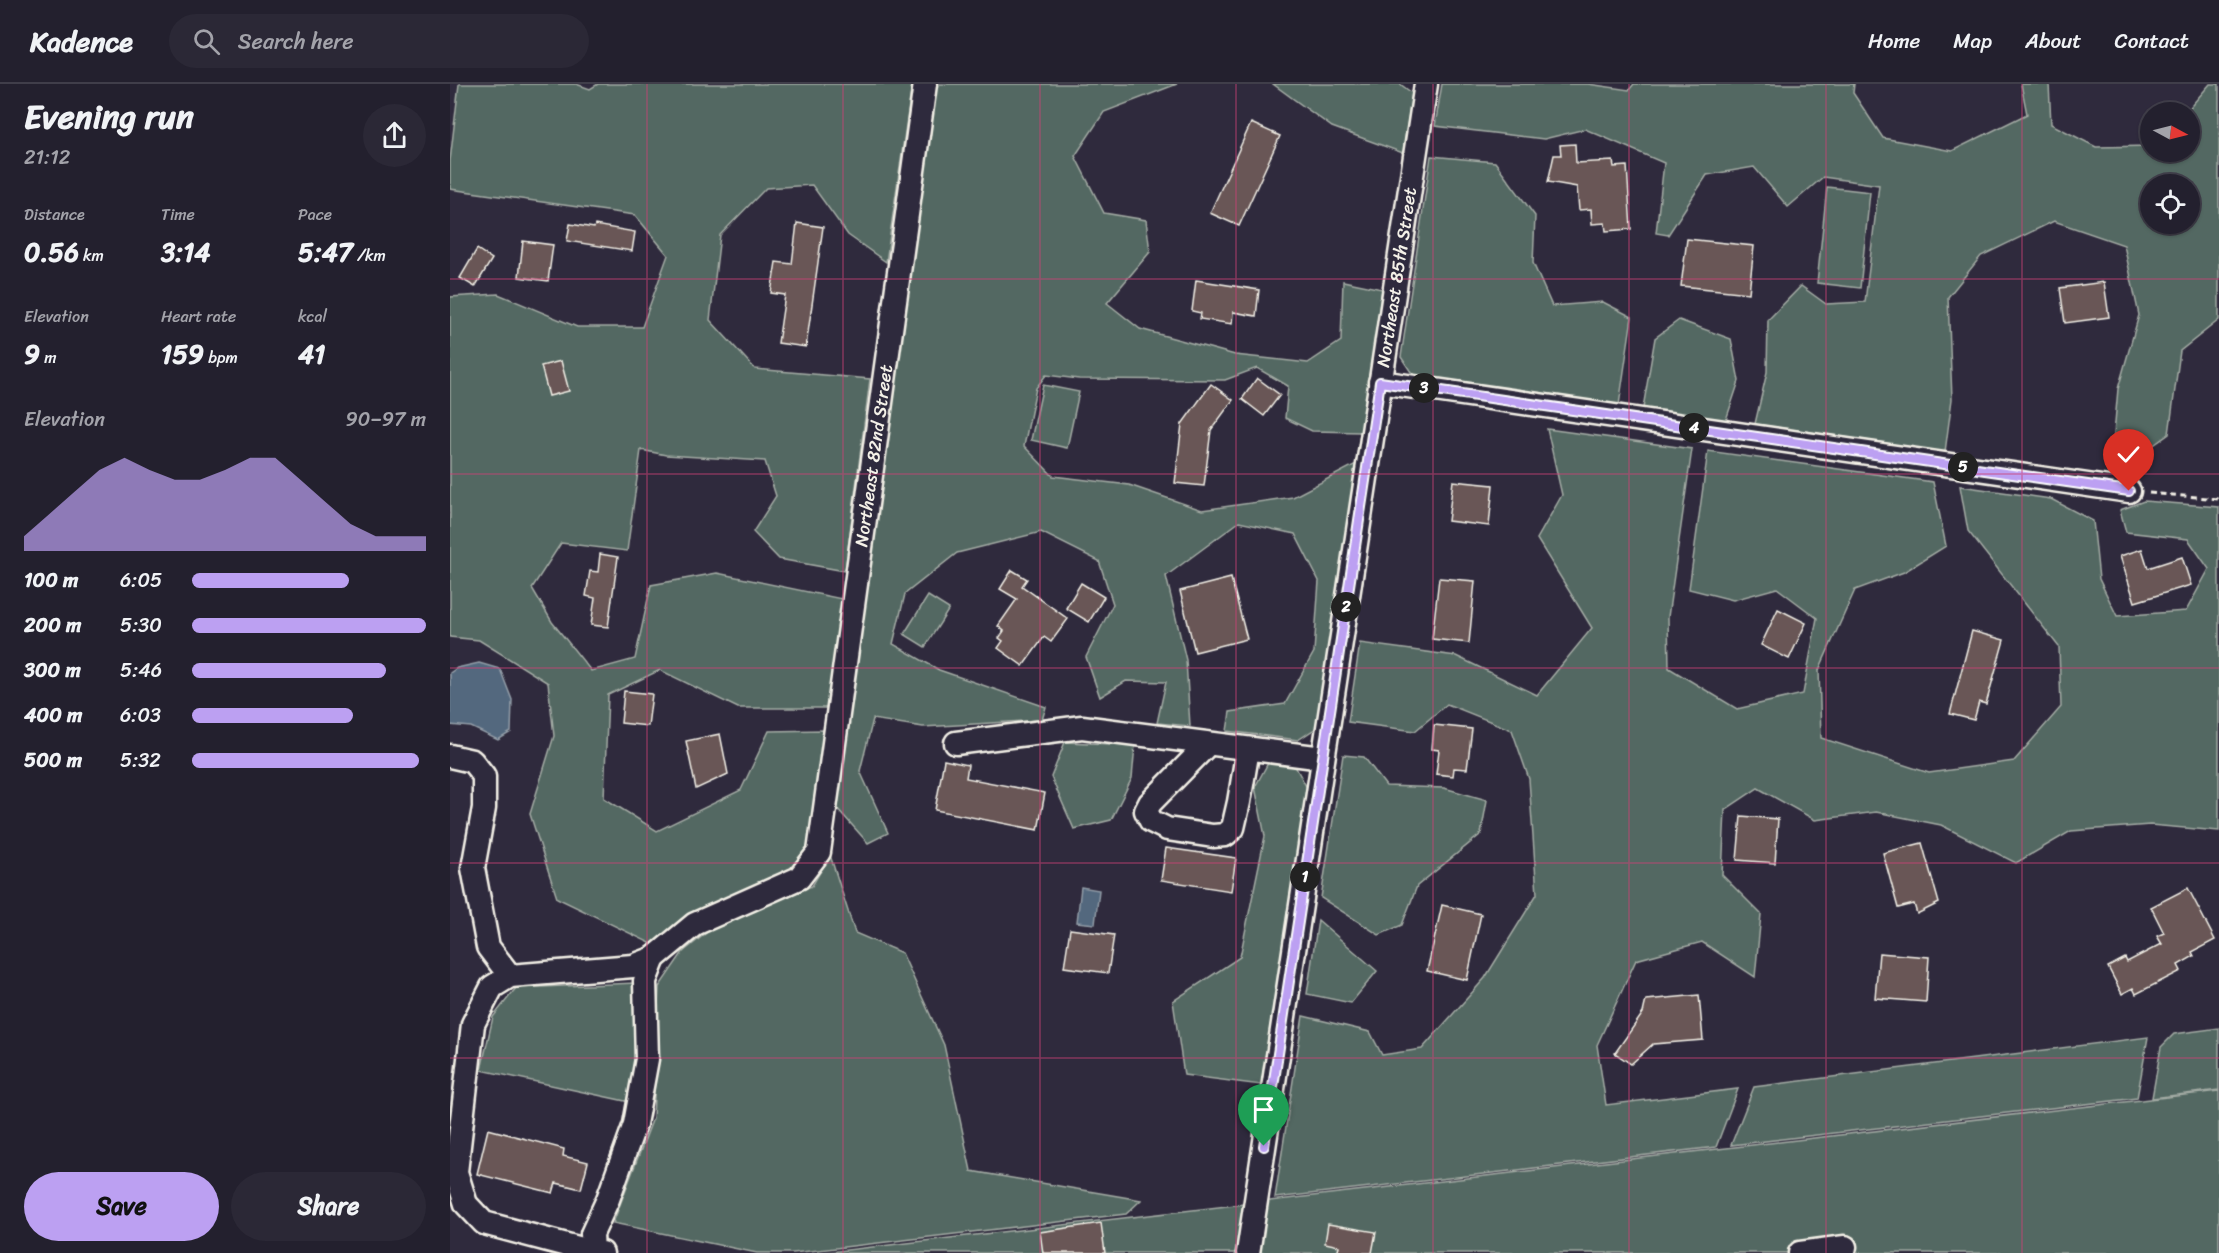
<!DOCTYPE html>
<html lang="en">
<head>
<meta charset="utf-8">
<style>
  body { margin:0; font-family:Sriracha,sans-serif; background:#2b2836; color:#f1f3f6; height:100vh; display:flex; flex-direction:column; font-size:22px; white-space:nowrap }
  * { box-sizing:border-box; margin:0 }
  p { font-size:20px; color:#a3a3aa }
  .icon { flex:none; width:33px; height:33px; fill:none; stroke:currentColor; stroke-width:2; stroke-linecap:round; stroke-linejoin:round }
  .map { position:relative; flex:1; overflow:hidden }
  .sheet { display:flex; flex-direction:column; background:#23202e; width:450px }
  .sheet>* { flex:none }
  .needle { width:39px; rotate:97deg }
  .buttons { position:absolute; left:1690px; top:18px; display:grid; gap:12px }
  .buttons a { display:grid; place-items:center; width:60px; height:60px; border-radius:50%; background:#23202e; box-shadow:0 2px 4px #0004,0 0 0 2px #403e4a; font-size:30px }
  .pin { position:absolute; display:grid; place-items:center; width:51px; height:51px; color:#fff; margin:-62px -26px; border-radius:50% 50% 50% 0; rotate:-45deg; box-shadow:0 0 6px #0007 }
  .pin .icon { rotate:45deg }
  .km { position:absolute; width:30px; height:30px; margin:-15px; border-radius:50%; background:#222; color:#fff; font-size:16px; line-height:30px; text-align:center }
  .round { display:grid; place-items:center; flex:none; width:63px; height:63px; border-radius:32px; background:#2b2836 }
  .head { display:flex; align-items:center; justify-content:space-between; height:102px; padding:0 24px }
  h1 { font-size:33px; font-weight:700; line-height:45px }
  .figures { display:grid; grid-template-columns:repeat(3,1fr); gap:9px; height:102px; padding:6px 24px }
  .figures div { display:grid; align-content:center }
  .figures b { font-size:26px; font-weight:700 }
  .figures small { font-size:16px; font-weight:400 }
  .figures p { font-size:16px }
  .chart { height:168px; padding:12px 24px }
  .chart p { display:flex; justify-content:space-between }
  .chart svg { width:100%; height:108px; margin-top:6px; fill:#bca0f2; opacity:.7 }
  .primary-button { display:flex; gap:12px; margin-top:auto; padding:12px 24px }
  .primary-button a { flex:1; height:69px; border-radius:36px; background:#bca0f2; color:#111; font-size:24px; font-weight:700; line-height:69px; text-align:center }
  .primary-button a+a { background:#2b2836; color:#f1f3f6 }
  ul { padding:0 24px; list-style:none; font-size:20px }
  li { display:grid; grid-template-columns:96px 72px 1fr; align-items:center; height:45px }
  li i { height:15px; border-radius:8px; background:#bca0f2 }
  header { display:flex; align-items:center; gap:36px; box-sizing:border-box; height:84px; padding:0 30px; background:#23202e; border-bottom:2px solid #403e4a }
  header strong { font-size:28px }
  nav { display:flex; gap:33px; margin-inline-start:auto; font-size:21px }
  .search { width:420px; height:54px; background:#2b2836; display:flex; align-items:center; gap:15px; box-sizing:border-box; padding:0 21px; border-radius:33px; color:#a3a3aa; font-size:22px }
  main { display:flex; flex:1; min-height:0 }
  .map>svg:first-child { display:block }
  .green { fill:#536862; stroke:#a4aca5; stroke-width:1.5; fill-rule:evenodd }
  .water { fill:#53677e; stroke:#939ea8; stroke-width:1.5 }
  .building { fill:#695756; stroke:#f4f1e8; stroke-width:1.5 }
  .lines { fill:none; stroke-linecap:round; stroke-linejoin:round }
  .minor-casing { stroke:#f4f1e8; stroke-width:27 }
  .path { stroke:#f4f1e8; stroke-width:3; stroke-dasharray:6 4.5; stroke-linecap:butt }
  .minor { stroke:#2f2a3d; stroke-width:22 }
  .route-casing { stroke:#fff; stroke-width:12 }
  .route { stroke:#bca0f2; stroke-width:8 }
  .grid { fill:none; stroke:#cc4377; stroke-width:1.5; stroke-opacity:0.55 }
  .labels { text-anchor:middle; stroke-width:4.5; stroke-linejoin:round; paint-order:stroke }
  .street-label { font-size:18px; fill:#f4f1e8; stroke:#2f2a3d }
</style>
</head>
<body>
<header>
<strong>Kadence</strong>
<div class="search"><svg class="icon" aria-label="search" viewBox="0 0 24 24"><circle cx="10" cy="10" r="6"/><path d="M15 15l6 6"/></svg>Search here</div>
<nav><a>Home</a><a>Map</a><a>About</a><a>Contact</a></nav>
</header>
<main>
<section class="sheet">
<div class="head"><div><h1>Evening run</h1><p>21:12</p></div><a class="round"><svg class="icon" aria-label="share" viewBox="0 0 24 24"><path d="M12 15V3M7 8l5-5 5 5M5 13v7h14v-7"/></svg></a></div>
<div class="figures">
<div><p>Distance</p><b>0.56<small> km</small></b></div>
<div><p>Time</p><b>3:14</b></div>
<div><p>Pace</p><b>5:47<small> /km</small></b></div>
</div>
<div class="figures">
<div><p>Elevation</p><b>9<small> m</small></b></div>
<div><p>Heart rate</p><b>159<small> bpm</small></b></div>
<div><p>kcal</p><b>41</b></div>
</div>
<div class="chart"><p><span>Elevation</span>90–97 m</p>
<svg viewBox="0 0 160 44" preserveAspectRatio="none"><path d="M0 44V38L10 29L20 20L30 11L40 6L50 11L60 15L70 15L80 11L90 6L100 6L110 15L120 24L130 33L140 38L150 38L160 38V44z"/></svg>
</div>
<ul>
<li><b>100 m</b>6:05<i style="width:67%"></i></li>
<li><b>200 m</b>5:30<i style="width:100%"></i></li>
<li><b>300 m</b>5:46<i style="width:83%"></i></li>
<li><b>400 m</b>6:03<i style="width:69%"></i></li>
<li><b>500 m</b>5:32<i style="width:97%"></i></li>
</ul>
<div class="primary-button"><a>Save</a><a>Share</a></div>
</section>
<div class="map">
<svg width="1769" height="1169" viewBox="0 0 1769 1169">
  <rect width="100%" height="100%" fill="#2f2a3d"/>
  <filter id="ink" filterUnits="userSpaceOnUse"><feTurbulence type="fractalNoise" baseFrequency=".0167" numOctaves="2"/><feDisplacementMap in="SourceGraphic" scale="12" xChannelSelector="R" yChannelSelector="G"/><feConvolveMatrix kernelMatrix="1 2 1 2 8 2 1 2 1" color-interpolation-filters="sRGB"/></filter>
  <g filter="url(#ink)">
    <g class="green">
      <path d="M 9,0 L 126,0 L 140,5 L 148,0 L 462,0 L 436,178 L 398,151 L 362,101 L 316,104 L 270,151 L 260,236 L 305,285 L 420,295 L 395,487 L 329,475 L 303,448 L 326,412 L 315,377 L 216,371 L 191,366 L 177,467 L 111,459 L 82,504 L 102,538 L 141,587 L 185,575 L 201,501 L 267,489 L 392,515 L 378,624 L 288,624 L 210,586 L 158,611 L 154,714 L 207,747 L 291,706 L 319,647 L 375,646 L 361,757 L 342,785 L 243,830 L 202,860 L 107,814 L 80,730 L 104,652 L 98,599 L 29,556 L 0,553 L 0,213 L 48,210 L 127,243 L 192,243 L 218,171 L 185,131 L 0,105 L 0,77 Z"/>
      <path d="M 487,0 L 727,0 L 654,28 L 625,72 L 654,129 L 696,136 L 700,168 L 657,219 L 690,245 L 785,271 L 858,279 L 891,257 L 893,197 L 932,205 L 911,348 L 862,347 L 835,334 L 838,302 L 807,284 L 775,296 L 629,295 L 596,291 L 586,304 L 574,362 L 603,392 L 679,401 L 752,426 L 843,413 L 906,380 L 866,644 L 848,656 L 777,647 L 780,628 L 835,620 L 864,568 L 869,497 L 845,450 L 789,438 L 716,492 L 736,576 L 740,642 L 707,639 L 716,598 L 676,597 L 650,613 L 636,573 L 663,520 L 649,477 L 591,448 L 507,469 L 455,510 L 443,560 L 489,586 L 596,623 L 592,636 L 473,643 L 423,635 L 410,687 L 438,749 L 418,759 L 386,723 Z"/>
      <path d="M 823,0 L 950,0 L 962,9 L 953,69 L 882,43 Z"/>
      <path d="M 992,0 L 1138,0 L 1179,6 L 1184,0 L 1404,0 L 1403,9 L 1433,54 L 1502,67 L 1577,30 L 1571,0 L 1599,0 L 1601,40 L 1646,63 L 1701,62 L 1701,68 L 1740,68 L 1740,28 L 1736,28 L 1760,0 L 1769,0 L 1769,236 L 1730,267 L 1719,350 L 1674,382 L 1662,372 L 1668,305 L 1689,231 L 1674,161 L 1604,137 L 1531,172 L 1498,213 L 1502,315 L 1495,368 L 1305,340 L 1317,288 L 1318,236 L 1351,202 L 1376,220 L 1415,218 L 1429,101 L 1373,93 L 1338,123 L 1304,83 L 1257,91 L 1218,151 L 1206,149 L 1214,79 L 1135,45 L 1094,55 L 985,42 ZM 1701,100 L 1740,100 L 1740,140 L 1701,140 Z"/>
      <path d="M 981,72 L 1045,78 L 1085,132 L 1083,179 L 1102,222 L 1153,218 L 1182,233 L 1169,321 L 963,291 L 951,273 Z"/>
      <path d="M 1377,103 L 1420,108 L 1410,204 L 1367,199 Z"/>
      <path d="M 1229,236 L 1281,255 L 1289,297 L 1276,336 L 1193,324 L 1205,254 Z"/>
      <path d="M 593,301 L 629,308 L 617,364 L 581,356 Z"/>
      <path d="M 1097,345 L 1242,365 L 1218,533 L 1219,584 L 1287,625 L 1353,610 L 1367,534 L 1327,504 L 1283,516 L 1239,505 L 1258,367 L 1483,398 L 1496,462 L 1454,488 L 1405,506 L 1369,586 L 1371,654 L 1479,689 L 1564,677 L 1611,623 L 1609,563 L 1518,447 L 1510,402 L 1601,415 L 1643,437 L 1649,495 L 1667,532 L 1736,527 L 1759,485 L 1738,455 L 1676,448 L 1670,426 L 1694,417 L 1769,423 L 1769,747 L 1700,741 L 1621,747 L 1566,779 L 1491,741 L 1426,728 L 1365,736 L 1308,704 L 1275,726 L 1272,791 L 1311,830 L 1305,893 L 1252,858 L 1186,876 L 1147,961 L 1156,1021 L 1288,1005 L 1266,1063 L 825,1114 L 853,932 L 920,948 L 932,971 L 972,965 L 1035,894 L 1087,810 L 1079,695 L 1062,646 L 997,620 L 965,647 L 898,638 L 910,559 L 1006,572 L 1087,611 L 1142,544 L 1087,455 L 1112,411 Z"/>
      <path d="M 478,512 L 499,525 L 475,563 L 454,550 Z"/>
      <path d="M 615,658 L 685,661 L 682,694 L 661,736 L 624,745 L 601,693 Z"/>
      <path d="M 893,671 L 914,673 L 936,702 L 994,704 L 1037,716 L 1031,750 L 967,802 L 952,841 L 929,851 L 871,814 Z"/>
      <path d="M 818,679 L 845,682 L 857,704 L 811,1001 L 734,991 L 723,917 L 790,873 L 815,752 L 805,703 Z"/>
      <path d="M 380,771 L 405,849 L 452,869 L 494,961 L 521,1087 L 691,1116 L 676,1130 L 343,1169 L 307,1169 L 163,1139 L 203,1034 L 209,903 L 233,868 L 266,841 L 362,802 Z"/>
      <path d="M 868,836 L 927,887 L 901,919 L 857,910 Z"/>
      <path d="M 186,899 L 188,980 L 180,1018 L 31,986 L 43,933 L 66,904 Z"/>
      <path d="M 1769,944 L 1769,1006 L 1702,1014 L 1711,963 L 1724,950 Z"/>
      <path d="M 1698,953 L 1687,1014 L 1281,1061 L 1304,1003 Z"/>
      <path d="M 1769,1007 L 1769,1169 L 371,1169 Z"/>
    </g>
    <g class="water">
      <path d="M 29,579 L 50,585 L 62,616 L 61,648 L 48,656 L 21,643 L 0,641 L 0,589 L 7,584 Z"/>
      <path d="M 631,803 L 649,806 L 645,840 L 627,838 Z"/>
    </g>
    <g class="building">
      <path d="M 801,39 L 830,52 L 789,142 L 760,129 Z"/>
      <path d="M 1125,60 L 1126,79 L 1163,77 L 1164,83 L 1177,82 L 1181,145 L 1156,147 L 1155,139 L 1142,140 L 1141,125 L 1129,126 L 1127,103 L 1098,98 L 1104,71 L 1111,71 L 1110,61 Z"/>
      <path d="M 347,139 L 373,143 L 356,263 L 328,259 L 335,211 L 321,209 L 326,178 L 342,180 Z"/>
      <path d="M 120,140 L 144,144 L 145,141 L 185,148 L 182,167 L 117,157 Z"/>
      <path d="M 1237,155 L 1304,162 L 1299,209 L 1231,202 Z"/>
      <path d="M 73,157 L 103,161 L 98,197 L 69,193 Z"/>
      <path d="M 27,165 L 42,175 L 25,203 L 10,194 Z"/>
      <path d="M 746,196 L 809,206 L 806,232 L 783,228 L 782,240 L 750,235 L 751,229 L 742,227 Z"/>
      <path d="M 1654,198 L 1659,233 L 1615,239 L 1610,204 Z"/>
      <path d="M 111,277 L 119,307 L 99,312 L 91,282 Z"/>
      <path d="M 807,294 L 830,311 L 814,332 L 792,315 Z"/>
      <path d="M 761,300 L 783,316 L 761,346 L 754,402 L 725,399 L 732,340 Z"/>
      <path d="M 1003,397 L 1043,401 L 1039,442 L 998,437 Z"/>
      <path d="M 1692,465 L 1698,484 L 1732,473 L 1741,501 L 1685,518 L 1670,472 Z"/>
      <path d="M 150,470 L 168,473 L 158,543 L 141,541 L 145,514 L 136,512 L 140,487 L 148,488 Z"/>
      <path d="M 562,486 L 577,495 L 572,502 L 618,535 L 601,558 L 594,553 L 573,582 L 548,564 L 553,557 L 549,554 L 554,547 L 548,542 L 567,515 L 550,505 Z"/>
      <path d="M 781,494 L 797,555 L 745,568 L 730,507 Z"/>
      <path d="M 989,494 L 1025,497 L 1019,559 L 982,555 Z"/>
      <path d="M 631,499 L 654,513 L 639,538 L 616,524 Z"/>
      <path d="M 1328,525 L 1356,539 L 1339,575 L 1311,561 Z"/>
      <path d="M 1522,547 L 1554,556 L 1536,620 L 1529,618 L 1524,636 L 1500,630 Z"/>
      <path d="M 174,607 L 202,610 L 198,642 L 171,639 Z"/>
      <path d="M 984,641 L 1022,645 L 1017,685 L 1004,684 L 1003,692 L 986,690 L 989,666 L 982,665 Z"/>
      <path d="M 270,650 L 278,690 L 246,705 L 236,657 Z"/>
      <path d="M 494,676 L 518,681 L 516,694 L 595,709 L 588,746 L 485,726 Z"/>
      <path d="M 1291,732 L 1328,735 L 1325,779 L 1287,776 Z"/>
      <path d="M 1472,759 L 1489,819 L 1467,830 L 1464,820 L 1448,824 L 1433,769 Z"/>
      <path d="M 716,764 L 786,774 L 781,807 L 711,796 Z"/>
      <path d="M 1738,804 L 1765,856 L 1742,868 L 1744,872 L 1728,881 L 1731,887 L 1686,910 L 1683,904 L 1672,910 L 1658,883 L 1675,874 L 1677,878 L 1712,860 L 1707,852 L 1714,849 L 1701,823 Z"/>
      <path d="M 992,821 L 1031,830 L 1017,896 L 977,887 Z"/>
      <path d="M 620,845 L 664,851 L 658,889 L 614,883 Z"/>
      <path d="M 1429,869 L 1479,873 L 1476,918 L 1425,914 Z"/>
      <path d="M 1249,911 L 1253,956 L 1203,960 L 1181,980 L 1165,969 L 1193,929 L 1196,916 Z"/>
      <path d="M 38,1045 L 114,1065 L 113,1072 L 138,1078 L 131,1105 L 106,1099 L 103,1109 L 27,1090 Z"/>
      <path d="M 651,1139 L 655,1169 L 593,1169 L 590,1148 Z"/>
      <path d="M 878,1140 L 926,1148 L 922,1169 L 887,1169 L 889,1162 L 875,1159 Z"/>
    </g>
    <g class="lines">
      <g class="minor-casing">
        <g id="minor">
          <path d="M 930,298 L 1679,407"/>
          <path d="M 506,659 L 632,643 L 873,674"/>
          <path d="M 758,660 L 700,719 L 696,727 L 701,737 L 717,745 L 763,752 L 775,751 L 783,744 L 789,718 L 798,665"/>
          <path d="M 0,672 L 22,677 L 34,692 L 34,724 L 23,784 L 38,863 L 60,892"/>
          <path id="s1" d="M 143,1168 L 34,1139 L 16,1120 L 6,1088 L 23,940 L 42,903 L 60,892 L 183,882 L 204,874 L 245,840 L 349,794 L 369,768 L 475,0"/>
          <path d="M 152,1169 L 143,1168 L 142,1150 L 158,1115 L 185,1040 L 197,975 L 195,897 L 204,874"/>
          <path id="s2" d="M 798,1169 L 976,0"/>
          <path d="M 1350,1169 L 1395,1163"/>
        </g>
      </g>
      <path class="path" d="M 1699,409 L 1769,415"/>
      <use href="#minor" class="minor"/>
    </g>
  </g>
  <g class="lines" filter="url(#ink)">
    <g class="route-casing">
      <path id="route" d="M 814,1062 L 930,298 L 1679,407"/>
    </g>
    <use href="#route" class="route"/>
  </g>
  <path class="grid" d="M 197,0 L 197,1169M 393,0 L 393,1169M 590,0 L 590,1169M 786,0 L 786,1169M 983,0 L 983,1169M 1179,0 L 1179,1169M 1376,0 L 1376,1169M 1572,0 L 1572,1169M 0,195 L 1769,195M 0,390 L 1769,390M 0,584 L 1769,584M 0,779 L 1769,779M 0,974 L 1769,974"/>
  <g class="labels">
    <g class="street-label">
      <text dy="6" stroke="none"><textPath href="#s2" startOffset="987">Northeast 85th Street</textPath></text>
      <text dy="6" stroke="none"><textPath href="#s1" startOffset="1130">Northeast 82nd Street</textPath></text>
    </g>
  </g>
</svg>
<div class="buttons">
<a><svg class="needle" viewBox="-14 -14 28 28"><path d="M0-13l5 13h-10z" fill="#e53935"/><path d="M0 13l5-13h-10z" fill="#a3a3aa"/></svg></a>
<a><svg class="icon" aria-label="locate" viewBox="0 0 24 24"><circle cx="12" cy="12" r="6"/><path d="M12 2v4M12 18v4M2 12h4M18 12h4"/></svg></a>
</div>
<div class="pin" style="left:814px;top:1062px;background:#1e9e55"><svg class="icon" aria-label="arrive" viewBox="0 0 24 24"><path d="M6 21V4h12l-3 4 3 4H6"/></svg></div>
<div class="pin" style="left:1679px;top:407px;background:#d93025"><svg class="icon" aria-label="check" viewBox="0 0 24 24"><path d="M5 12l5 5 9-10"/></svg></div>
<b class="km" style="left:855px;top:793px">1</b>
<b class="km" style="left:896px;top:523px">2</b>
<b class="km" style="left:974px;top:304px">3</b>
<b class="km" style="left:1244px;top:344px">4</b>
<b class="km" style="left:1513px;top:383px">5</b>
</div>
</main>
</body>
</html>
